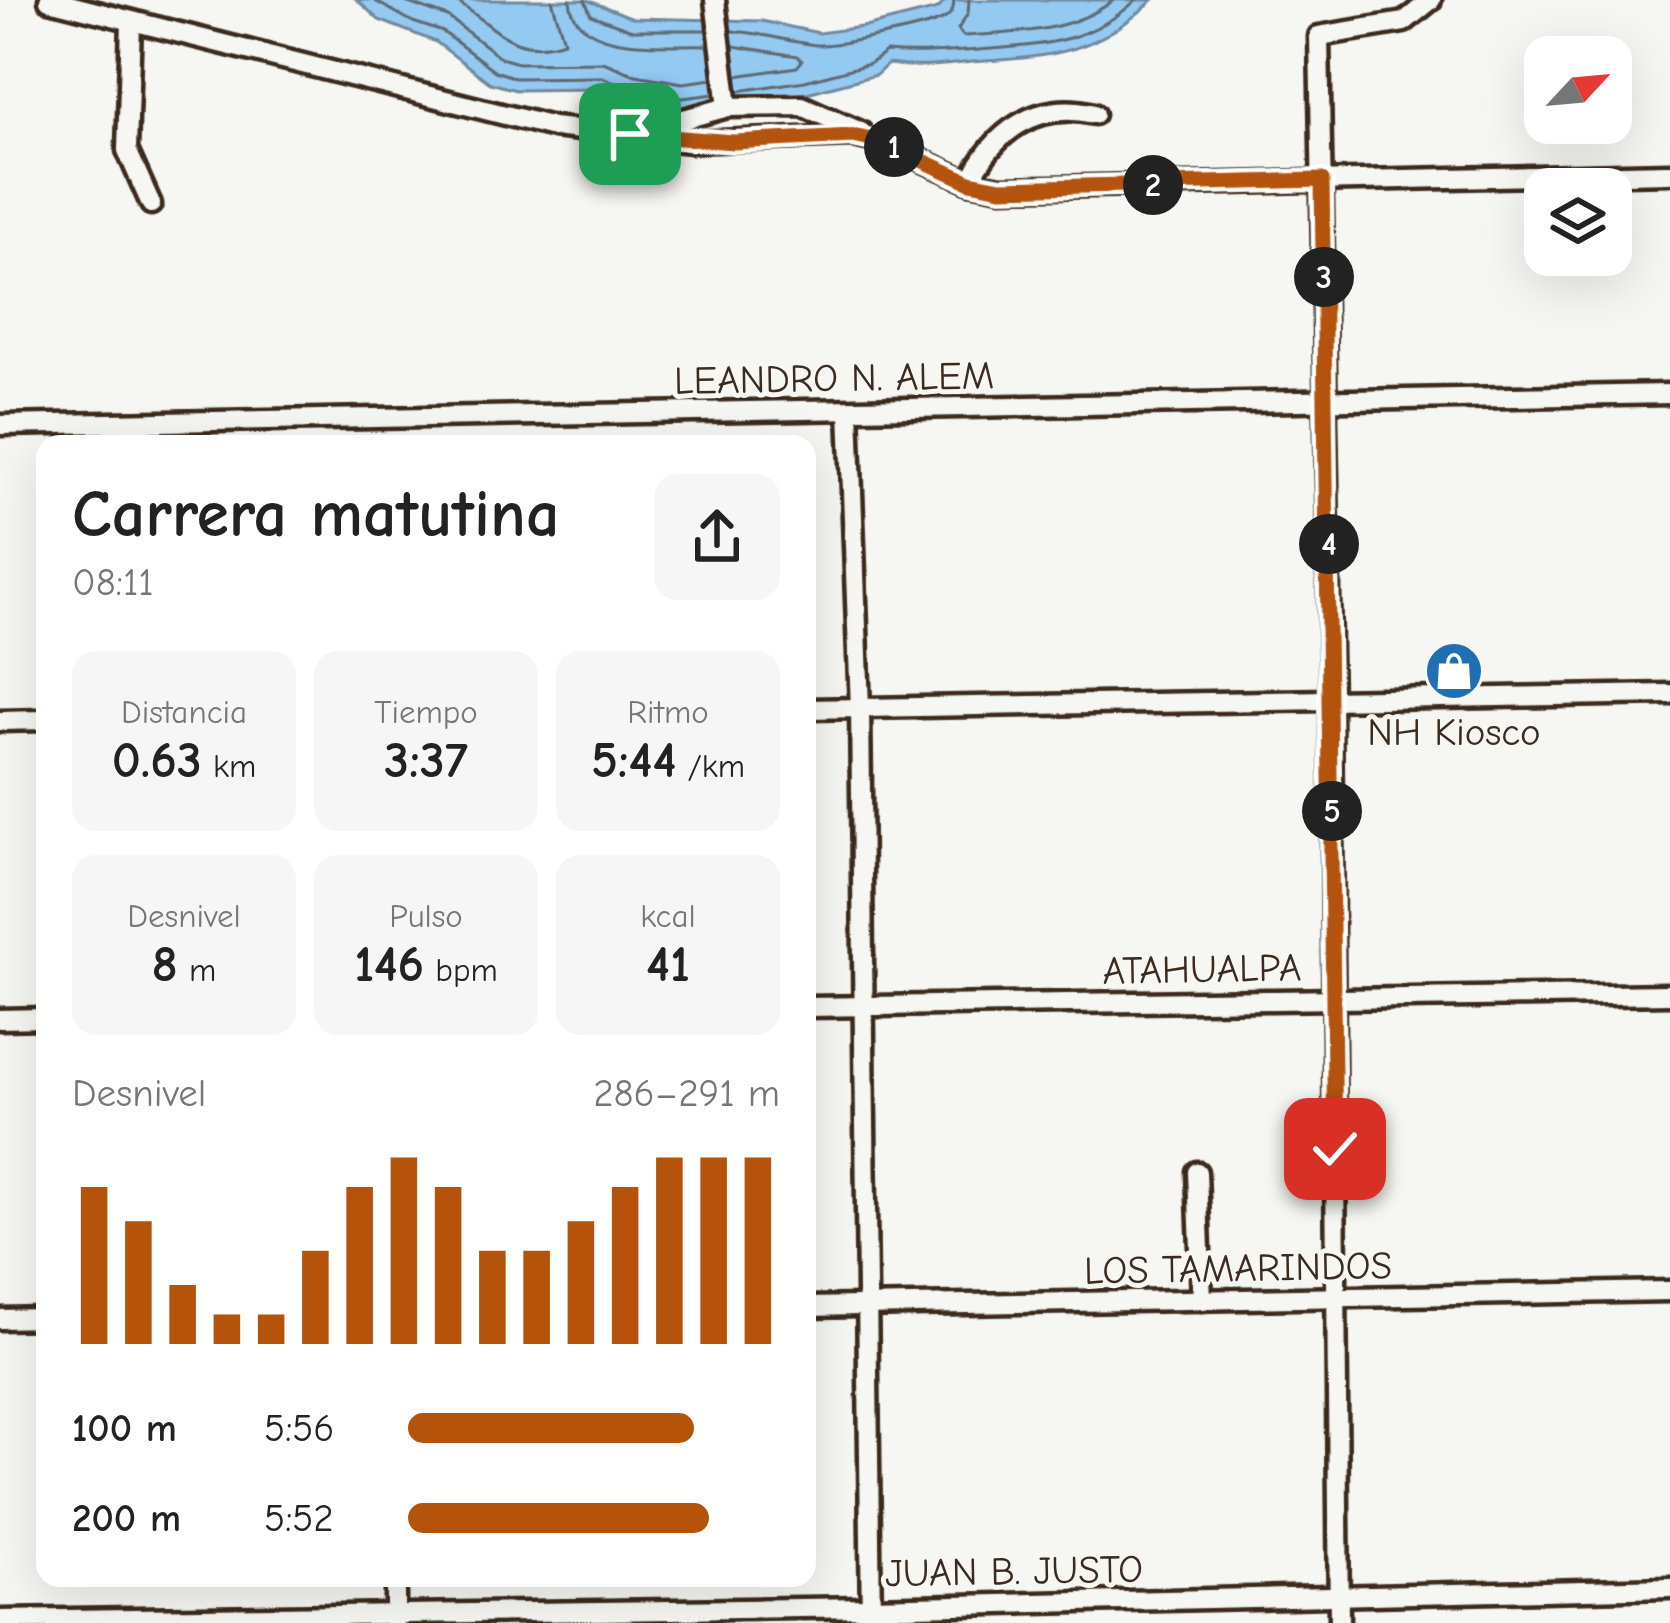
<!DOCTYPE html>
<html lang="es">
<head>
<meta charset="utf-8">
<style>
  body { margin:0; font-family:"Comic Neue",sans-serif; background:#f6f6f6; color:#222; height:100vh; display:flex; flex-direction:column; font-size:45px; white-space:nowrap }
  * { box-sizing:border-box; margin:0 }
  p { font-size:39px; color:#767676 }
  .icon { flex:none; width:66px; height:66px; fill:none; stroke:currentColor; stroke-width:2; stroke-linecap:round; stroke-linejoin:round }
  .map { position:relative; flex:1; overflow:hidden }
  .panel { position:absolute; left:36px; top:435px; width:780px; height:1152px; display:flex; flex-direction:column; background:#fff; border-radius:24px; box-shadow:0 12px 48px #0002 }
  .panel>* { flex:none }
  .needle { width:78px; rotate:64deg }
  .tools { position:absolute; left:1524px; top:36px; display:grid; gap:24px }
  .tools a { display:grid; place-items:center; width:108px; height:108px; border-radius:24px; background:#fff; box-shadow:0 12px 48px #0002; font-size:60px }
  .pin { position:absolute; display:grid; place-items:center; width:102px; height:102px; color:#fff; margin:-51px; border-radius:24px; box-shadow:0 6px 18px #0006 }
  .km { position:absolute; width:60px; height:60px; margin:-30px; border-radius:50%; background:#222; color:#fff; font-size:33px; line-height:60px; text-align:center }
  .round { display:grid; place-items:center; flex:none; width:126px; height:126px; border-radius:24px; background:#f6f6f6 }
  .overview { display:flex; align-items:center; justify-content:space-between; height:204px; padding:0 36px }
  h1 { font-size:66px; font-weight:600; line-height:90px }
  .metrics { display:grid; grid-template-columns:repeat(3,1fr); gap:18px; height:204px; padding:12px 36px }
  .metrics div { display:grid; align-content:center; border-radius:24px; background:#f6f6f6; text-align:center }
  .metrics b { font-size:51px; font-weight:600 }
  .metrics small { font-size:33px; font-weight:400 }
  .metrics p { font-size:33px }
  .chart { height:336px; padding:24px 36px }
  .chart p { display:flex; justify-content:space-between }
  .chart svg { width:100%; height:216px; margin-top:12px; stroke:#b45309; stroke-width:6 }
  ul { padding:0 36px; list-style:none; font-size:39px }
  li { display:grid; grid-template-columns:192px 144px 1fr; align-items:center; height:90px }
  li i { height:30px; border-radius:15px; background:#b45309 }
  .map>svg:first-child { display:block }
  .water { fill:#94c9f2; stroke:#70899d; stroke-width:3 }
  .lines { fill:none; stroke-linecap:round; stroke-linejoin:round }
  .shore { stroke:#5f6a73; stroke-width:3 }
  .street-casing { stroke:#3b2a1e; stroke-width:27 }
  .street { stroke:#f6f6f2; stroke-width:18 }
  .route-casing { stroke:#fff; stroke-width:24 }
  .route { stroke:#b45309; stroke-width:15 }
  .labels { text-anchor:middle; stroke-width:10; stroke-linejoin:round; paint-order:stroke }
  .street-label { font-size:39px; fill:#3b2a1e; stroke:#f6f6f2 }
  .poi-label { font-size:39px; fill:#3b2a1e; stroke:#f6f6f2 }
</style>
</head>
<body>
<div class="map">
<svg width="1670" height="1623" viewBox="0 0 1670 1623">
  <rect width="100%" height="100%" fill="#f6f6f2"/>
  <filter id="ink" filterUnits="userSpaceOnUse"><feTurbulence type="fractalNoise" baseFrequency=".00833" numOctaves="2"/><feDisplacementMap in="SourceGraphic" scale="24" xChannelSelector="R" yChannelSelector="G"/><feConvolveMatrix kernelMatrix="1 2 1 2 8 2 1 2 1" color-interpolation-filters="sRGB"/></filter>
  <g filter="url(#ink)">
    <path class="water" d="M 357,0 L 587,0 L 633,18 L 762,21 L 819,33 L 869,26 L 938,9 L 946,0 L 1153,0 C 1094,56 1049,56 972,62 C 943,65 917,69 888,64 L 876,75 L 807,93 L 684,110 L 628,101 L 602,89 L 516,90 L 490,83 L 436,42 L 379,20 Z"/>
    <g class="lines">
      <g class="shore">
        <path d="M 373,0 L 413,22 L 443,32 L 495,71 L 516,78 L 602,77 L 632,89 L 683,98 L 714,94"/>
        <path d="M 400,0 L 448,17 L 501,58 L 518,63 L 603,62 L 636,75 L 683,83 L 713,79"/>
        <path d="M 453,0 C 494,22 509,59 564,41 L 552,0"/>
        <path d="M 570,0 C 574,56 669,43 708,45"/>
        <path d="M 585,0 L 591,15 L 632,30 L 707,30"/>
        <path d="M 969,0 L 968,13 L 958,29 L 963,36 C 1015,33 1071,33 1114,0"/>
        <path d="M 731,31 C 760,32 787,42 816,45 C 835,46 934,28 947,17 C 954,11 953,8 954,0"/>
        <path d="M 733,46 L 798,56 L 802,61 L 797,67 L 736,76"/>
        <path d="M 738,91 L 805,81 L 869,64 L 886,52 C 918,55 947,52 979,50 C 1039,45 1090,44 1136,0"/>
      </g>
      <g class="street-casing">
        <g id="street">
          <path d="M 49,0 L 553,127 L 691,142 L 853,136 L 881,142 L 970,182 L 1001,188 L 1670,173"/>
          <path d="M 131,22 L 127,150 L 151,204"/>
          <path d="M 728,107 L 802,106 L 861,132"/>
          <path d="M 640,131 L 728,107 L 715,0"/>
          <path d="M 970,182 C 993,132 1037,100 1094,114"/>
          <path d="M 849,410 L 860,709 L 871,1623"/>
          <path d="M 0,425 L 1670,394"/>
          <path d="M 807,709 L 1670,694"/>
          <path d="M 0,721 L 45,720"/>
          <path d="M 807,1007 L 1670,994"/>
          <path d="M 0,1019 L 45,1018"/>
          <path d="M 1197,1172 L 1202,1300"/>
          <path d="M 807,1307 L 1670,1291"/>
          <path d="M 0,1319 L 45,1318"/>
          <path d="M 395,1578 L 395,1623"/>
          <path d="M 0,1620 L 870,1607 L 1670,1588"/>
          <path d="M 1339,1623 L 1331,702 L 1319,36 L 1404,22 L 1431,0"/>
        </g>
      </g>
      <use href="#street" class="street"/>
    </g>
  </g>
  <g class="lines" filter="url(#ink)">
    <g class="route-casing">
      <path id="route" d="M 630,134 L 734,142 L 853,136 L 881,142 L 970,182 L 1001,188 L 1322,180 L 1335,1149"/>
    </g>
    <use href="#route" class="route"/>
  </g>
  <defs>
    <g id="shop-disc" transform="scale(3)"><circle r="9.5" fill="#1f6fb2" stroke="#f6f6f2"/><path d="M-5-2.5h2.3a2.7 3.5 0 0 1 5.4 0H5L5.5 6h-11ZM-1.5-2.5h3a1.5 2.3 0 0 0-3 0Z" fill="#fff"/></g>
  </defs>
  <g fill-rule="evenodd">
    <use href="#shop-disc" x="1454" y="671"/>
  </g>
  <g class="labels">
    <g class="street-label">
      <text transform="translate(834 377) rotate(-1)" y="14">LEANDRO N. ALEM</text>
      <text transform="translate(1202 968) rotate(-1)" y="14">ATAHUALPA</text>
      <text transform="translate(1238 1267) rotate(-1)" y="14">LOS TAMARINDOS</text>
      <text transform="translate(1014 1570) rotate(-1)" y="14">JUAN B. JUSTO</text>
    </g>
    <g class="poi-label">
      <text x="1454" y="745">NH Kiosco</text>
    </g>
  </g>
</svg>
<div class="tools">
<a><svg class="needle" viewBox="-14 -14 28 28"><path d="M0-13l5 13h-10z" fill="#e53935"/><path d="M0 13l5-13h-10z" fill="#767676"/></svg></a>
<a><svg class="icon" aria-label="layers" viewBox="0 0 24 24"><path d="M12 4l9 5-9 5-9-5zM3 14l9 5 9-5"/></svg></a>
</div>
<div class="pin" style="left:630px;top:134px;background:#1e9e55"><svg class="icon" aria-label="arrive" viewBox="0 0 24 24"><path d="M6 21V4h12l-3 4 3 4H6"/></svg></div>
<div class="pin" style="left:1335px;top:1149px;background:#d93025"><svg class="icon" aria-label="check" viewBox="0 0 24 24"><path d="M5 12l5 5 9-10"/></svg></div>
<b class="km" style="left:894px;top:147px">1</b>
<b class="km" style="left:1153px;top:185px">2</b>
<b class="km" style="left:1324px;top:277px">3</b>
<b class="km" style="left:1329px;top:544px">4</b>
<b class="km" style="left:1332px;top:811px">5</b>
<section class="panel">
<div class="overview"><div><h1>Carrera matutina</h1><p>08:11</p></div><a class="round"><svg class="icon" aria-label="share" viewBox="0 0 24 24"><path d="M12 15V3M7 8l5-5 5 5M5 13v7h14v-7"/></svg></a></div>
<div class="metrics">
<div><p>Distancia</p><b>0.63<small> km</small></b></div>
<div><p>Tiempo</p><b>3:37</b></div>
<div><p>Ritmo</p><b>5:44<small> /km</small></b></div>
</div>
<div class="metrics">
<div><p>Desnivel</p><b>8<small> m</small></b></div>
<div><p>Pulso</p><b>146<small> bpm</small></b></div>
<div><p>kcal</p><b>41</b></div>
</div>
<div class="chart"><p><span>Desnivel</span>286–291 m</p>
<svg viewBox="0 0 160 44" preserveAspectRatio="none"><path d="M5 44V12M15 44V19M25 44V32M35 44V38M45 44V38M55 44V25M65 44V12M75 44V6M85 44V12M95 44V25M105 44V25M115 44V19M125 44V12M135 44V6M145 44V6M155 44V6"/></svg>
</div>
<ul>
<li><b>100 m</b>5:56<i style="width:77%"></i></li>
<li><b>200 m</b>5:52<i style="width:81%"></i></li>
</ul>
</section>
</div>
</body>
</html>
